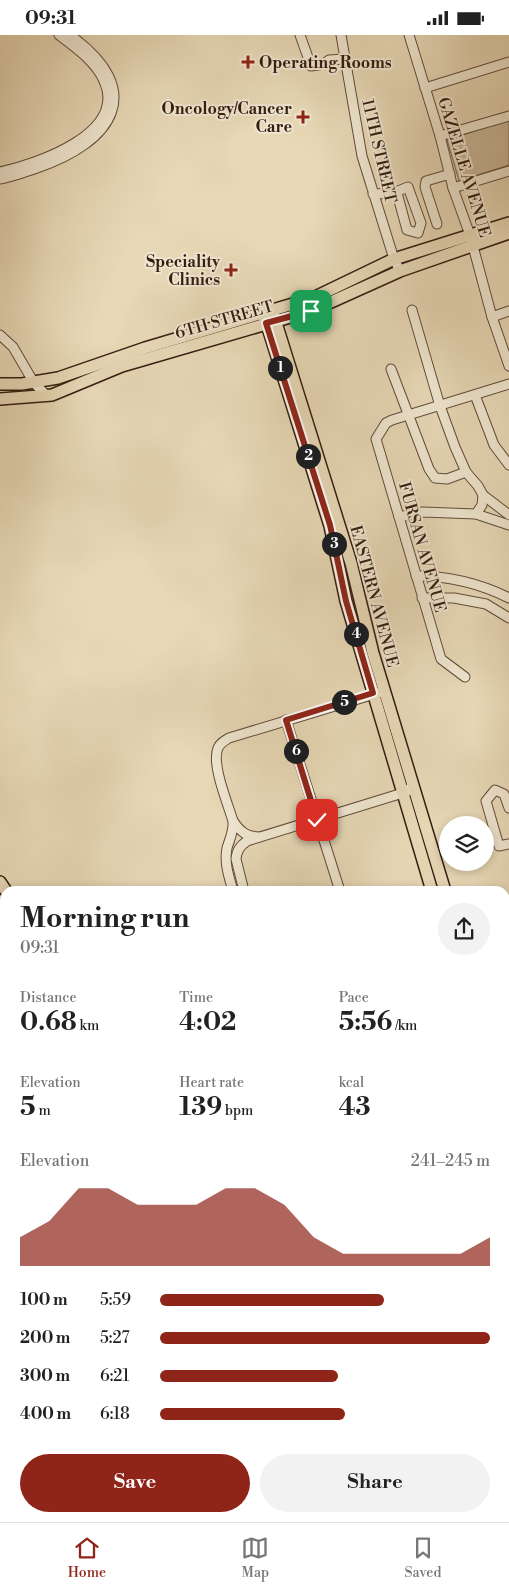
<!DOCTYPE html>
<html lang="en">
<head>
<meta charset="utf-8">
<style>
  body { margin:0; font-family:"Libre Bodoni",serif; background:#f2f2f2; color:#222; height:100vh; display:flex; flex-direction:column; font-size:19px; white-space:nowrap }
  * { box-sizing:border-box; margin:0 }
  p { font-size:16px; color:#767676 }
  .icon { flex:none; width:28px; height:28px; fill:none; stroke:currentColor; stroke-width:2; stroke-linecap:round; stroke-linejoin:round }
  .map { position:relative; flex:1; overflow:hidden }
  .details { position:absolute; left:0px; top:851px; width:510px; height:636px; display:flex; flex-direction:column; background:#fff; border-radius:15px 15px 0 0; box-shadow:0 2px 8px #0003 }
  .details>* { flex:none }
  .controls { position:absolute; left:439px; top:781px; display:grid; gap:10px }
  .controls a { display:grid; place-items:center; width:55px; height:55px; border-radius:50%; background:#fff; box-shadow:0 2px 8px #0003; font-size:25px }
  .pin { position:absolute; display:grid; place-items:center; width:42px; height:42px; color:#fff; margin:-21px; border-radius:10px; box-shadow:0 2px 8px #0006 }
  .km { position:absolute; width:25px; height:25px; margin:-12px; border-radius:50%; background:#222; color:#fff; font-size:14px; line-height:25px; text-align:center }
  .round { display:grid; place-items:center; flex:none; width:52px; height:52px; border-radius:26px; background:#f2f2f2 }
  .summary { display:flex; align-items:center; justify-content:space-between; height:85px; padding:0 20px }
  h1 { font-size:28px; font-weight:800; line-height:38px }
  .metrics { display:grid; grid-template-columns:repeat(3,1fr); gap:8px; height:85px; padding:5px 20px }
  .metrics div { display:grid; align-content:center }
  .metrics b { font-size:25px; font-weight:800 }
  .metrics small { font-size:14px; font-weight:400 }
  .metrics p { font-size:14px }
  .chart { height:140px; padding:10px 20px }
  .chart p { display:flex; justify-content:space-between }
  .chart svg { width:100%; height:90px; margin-top:5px; fill:#8f2418; opacity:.7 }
  .cta { display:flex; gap:10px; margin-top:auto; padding:10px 20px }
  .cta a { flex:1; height:58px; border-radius:30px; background:#8f2418; color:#fff; font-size:20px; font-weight:800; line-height:58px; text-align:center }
  .cta a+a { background:#f2f2f2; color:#222 }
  ul { padding:0 20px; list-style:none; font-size:16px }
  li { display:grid; grid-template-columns:80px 60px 1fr; align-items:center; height:38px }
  li i { height:12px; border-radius:6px; background:#8f2418 }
  .status { display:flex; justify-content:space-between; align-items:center; height:35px; padding:0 25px; background:#fff; direction:ltr }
  .status svg { height:14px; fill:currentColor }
  .tab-bar { display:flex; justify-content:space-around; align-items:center; height:70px; border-top:1px solid #e0e0e0; background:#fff; font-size:14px; color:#767676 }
  .tab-bar a { display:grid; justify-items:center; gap:2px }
  .tab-bar .active { color:#8f2418 }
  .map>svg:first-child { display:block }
  .green { fill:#c9b89a; stroke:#7e6a56 }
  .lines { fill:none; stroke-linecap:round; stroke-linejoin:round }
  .minor-casing { stroke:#614b3a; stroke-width:11 }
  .major-casing { stroke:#341c11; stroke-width:14 }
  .minor { stroke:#efe6d0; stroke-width:9 }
  .major { stroke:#e7d8b6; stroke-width:11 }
  .route-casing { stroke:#fff; stroke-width:10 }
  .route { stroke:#8f2418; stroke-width:6 }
  .poi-dot { fill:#8f2418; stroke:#efe6d0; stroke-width:2 }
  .labels { text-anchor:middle; stroke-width:4; stroke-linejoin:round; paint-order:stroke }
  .poi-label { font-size:16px; font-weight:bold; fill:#341c11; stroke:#efe6d0; text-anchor:end }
  .street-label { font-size:16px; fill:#341c11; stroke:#efe6d0 }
</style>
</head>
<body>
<div class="status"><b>09:31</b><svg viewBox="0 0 49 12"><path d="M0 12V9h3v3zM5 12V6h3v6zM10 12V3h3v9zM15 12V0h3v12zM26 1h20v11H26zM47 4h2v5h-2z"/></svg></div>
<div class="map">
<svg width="509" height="1487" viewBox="0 0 509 1487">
  <rect width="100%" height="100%" fill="#e7d8b6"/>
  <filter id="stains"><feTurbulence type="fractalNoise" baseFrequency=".004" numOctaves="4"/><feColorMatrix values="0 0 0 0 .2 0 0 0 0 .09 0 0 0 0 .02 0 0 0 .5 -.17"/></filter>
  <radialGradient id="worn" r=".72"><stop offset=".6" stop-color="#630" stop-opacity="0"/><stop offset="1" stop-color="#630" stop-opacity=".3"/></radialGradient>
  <path class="green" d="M 509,85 L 509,130 L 459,146 L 447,105 Z"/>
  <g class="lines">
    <g class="minor-casing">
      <g id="minor">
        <path d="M 300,0 L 311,31 L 324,29 L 329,25 L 345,24"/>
        <path d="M 341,0 L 362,121 L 394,224 L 400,236"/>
        <path d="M 409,0 L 440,101 L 453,153 L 470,200 L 492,282 L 509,331"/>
        <path d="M 425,53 L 509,27"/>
        <path d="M 440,101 L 509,81"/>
        <path d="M 0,137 C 37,129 128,98 104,46 C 96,27 75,12 59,0"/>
        <path d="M 0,144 C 13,142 25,137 37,133 C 113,107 148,56 70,0"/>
        <path d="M 453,153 L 509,136"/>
        <path d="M 373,159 L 397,158 L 398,156 L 408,152 L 421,188 L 418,198 L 407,195 L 397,158"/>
        <path d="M 437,189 L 425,152 L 426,146 L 450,139"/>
        <path d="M 412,275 L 440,371 L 455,412 L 466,437 L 478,451 L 483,460 L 509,480"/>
        <path d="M 492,282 L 509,276"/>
        <path d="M 0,300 L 13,312 L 34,348 L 47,361"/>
        <path d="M 391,334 L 429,434 L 435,443 L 447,444 L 466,437"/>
        <path d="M 475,360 L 494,410 L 509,430"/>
        <path d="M 476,479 L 482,470 L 483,460"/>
        <path d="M 399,482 L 423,477 L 476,479 L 509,490"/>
        <path d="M 416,541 C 449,541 479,548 509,563"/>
        <path d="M 422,563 L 454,563 L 486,569 L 509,583"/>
        <path d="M 465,642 L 441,624 L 376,404 L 386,388 L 392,385 L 509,349"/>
        <path d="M 286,685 L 340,856"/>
        <path d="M 509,773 L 504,759 L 495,755 L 486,766 L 499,811 L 509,809"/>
        <path d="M 233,786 C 240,796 246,802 259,802"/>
        <path d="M 233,856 C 229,842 224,828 227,813 C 230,803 234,796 233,786 C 228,769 211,729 218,713 C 220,708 224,706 229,703 L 378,658"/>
        <path d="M 244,856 L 236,824 C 237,815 240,811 247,806 L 406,757 L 411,752 L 412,747"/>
        <path d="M 505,1288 L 509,1286"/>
        <path d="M 505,1296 L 509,1293"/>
        <path d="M 0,1400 L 5,1400"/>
        <path d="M 306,1482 L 308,1482"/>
        <path d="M 316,1487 L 321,1482"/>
      </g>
    </g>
    <g class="major-casing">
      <g id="major">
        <path d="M 272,275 L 351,528 L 373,618 L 445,856"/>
        <path d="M 263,277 L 330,491 L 346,566 L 432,856"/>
        <path d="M 0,349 L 22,349 L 58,343 L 145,313 L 313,263 L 394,224 L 509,188"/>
        <path d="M 0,364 L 52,360 L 122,331 L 311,276 L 400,236 L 509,198"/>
        <path d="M 0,847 L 6,856"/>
        <path d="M 0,879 L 5,890"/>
        <path d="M 505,894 L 509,893"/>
        <path d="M 505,907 L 509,906"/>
        <path d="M 505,1043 L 509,1057"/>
        <path d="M 0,1053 L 5,1052"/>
        <path d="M 0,1065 L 5,1063"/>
        <path d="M 505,1094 L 509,1108"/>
        <path d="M 505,1138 L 509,1135"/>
        <path d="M 505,1148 L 509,1145"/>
        <path d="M 505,1161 L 509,1161"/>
        <path d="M 258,1482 L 258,1487"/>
        <path d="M 279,1482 L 280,1487"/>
      </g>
    </g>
    <use href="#minor" class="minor"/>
    <use href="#major" class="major"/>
  </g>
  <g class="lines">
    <g class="route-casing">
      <path id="route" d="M 311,276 L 266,288 L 330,490 L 346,566 L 373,658 L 286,685 L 317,785"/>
    </g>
    <use href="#route" class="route"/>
  </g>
  <g class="poi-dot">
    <path d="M245.5 19.5h5v5h5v5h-5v5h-5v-5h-5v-5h5z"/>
    <path d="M300.5 74.5h5v5h5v5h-5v5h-5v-5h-5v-5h5z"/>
    <path d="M228.5 227.5h5v5h5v5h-5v5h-5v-5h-5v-5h5z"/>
  </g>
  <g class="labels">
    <g class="poi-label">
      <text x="259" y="33" text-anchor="start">Operating Rooms</text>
      <text x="292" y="79">Oncology/Cancer<tspan x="292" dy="18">Care</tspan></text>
      <text x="220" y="232">Speciality<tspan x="220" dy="18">Clinics</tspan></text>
    </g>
    <g class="street-label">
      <text transform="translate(380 116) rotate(77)" y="6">11TH STREET</text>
      <text transform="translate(465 132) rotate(73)" y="6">GAZELLE AVENUE</text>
      <text transform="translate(224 284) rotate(-16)" y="6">6TH STREET</text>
      <text transform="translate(423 512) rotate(74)" y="6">FURSAN AVENUE</text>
      <text transform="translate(375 561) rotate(75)" y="6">EASTERN AVENUE</text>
    </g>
  </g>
  <rect width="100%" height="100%" filter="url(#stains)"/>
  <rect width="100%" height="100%" fill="url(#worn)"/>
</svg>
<div class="controls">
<a><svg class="icon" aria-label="layers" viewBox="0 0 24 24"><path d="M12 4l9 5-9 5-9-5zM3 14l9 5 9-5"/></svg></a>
</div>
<div class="pin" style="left:311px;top:276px;background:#1e9e55"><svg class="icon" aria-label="arrive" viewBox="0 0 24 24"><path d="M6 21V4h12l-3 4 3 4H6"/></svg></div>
<div class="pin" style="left:317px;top:785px;background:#d93025"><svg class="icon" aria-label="check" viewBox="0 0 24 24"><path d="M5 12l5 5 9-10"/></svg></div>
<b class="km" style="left:280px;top:333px">1</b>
<b class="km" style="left:308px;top:421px">2</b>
<b class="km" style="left:334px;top:509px">3</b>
<b class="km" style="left:356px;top:599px">4</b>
<b class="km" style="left:344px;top:667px">5</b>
<b class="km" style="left:296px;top:716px">6</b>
<section class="details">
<div class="summary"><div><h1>Morning run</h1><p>09:31</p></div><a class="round"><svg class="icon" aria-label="share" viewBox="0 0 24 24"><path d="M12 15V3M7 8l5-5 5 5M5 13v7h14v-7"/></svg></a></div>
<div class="metrics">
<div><p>Distance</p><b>0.68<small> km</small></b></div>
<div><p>Time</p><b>4:02</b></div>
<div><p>Pace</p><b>5:56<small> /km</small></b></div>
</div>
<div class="metrics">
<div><p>Elevation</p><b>5<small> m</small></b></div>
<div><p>Heart rate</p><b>139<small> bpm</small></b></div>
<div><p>kcal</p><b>43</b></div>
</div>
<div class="chart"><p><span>Elevation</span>241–245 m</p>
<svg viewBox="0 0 160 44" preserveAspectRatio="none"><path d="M0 44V30L10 22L20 6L30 6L40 14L50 14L60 14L70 6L80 6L90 14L100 30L110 38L120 38L130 38L140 38L150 38L160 30V44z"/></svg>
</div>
<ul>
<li><b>100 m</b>5:59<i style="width:68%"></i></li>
<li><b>200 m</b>5:27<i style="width:100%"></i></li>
<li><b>300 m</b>6:21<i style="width:54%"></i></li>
<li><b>400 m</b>6:18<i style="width:56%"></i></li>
</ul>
<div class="cta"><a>Save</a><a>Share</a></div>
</section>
</div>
<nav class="tab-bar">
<a class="active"><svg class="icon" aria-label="home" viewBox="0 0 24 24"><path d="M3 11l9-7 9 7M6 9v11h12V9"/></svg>Home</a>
<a><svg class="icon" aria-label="map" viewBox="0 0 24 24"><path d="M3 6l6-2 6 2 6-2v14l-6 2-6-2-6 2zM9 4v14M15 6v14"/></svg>Map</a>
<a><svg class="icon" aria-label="saved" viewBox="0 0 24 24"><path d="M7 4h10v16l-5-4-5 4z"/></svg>Saved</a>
</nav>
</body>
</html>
